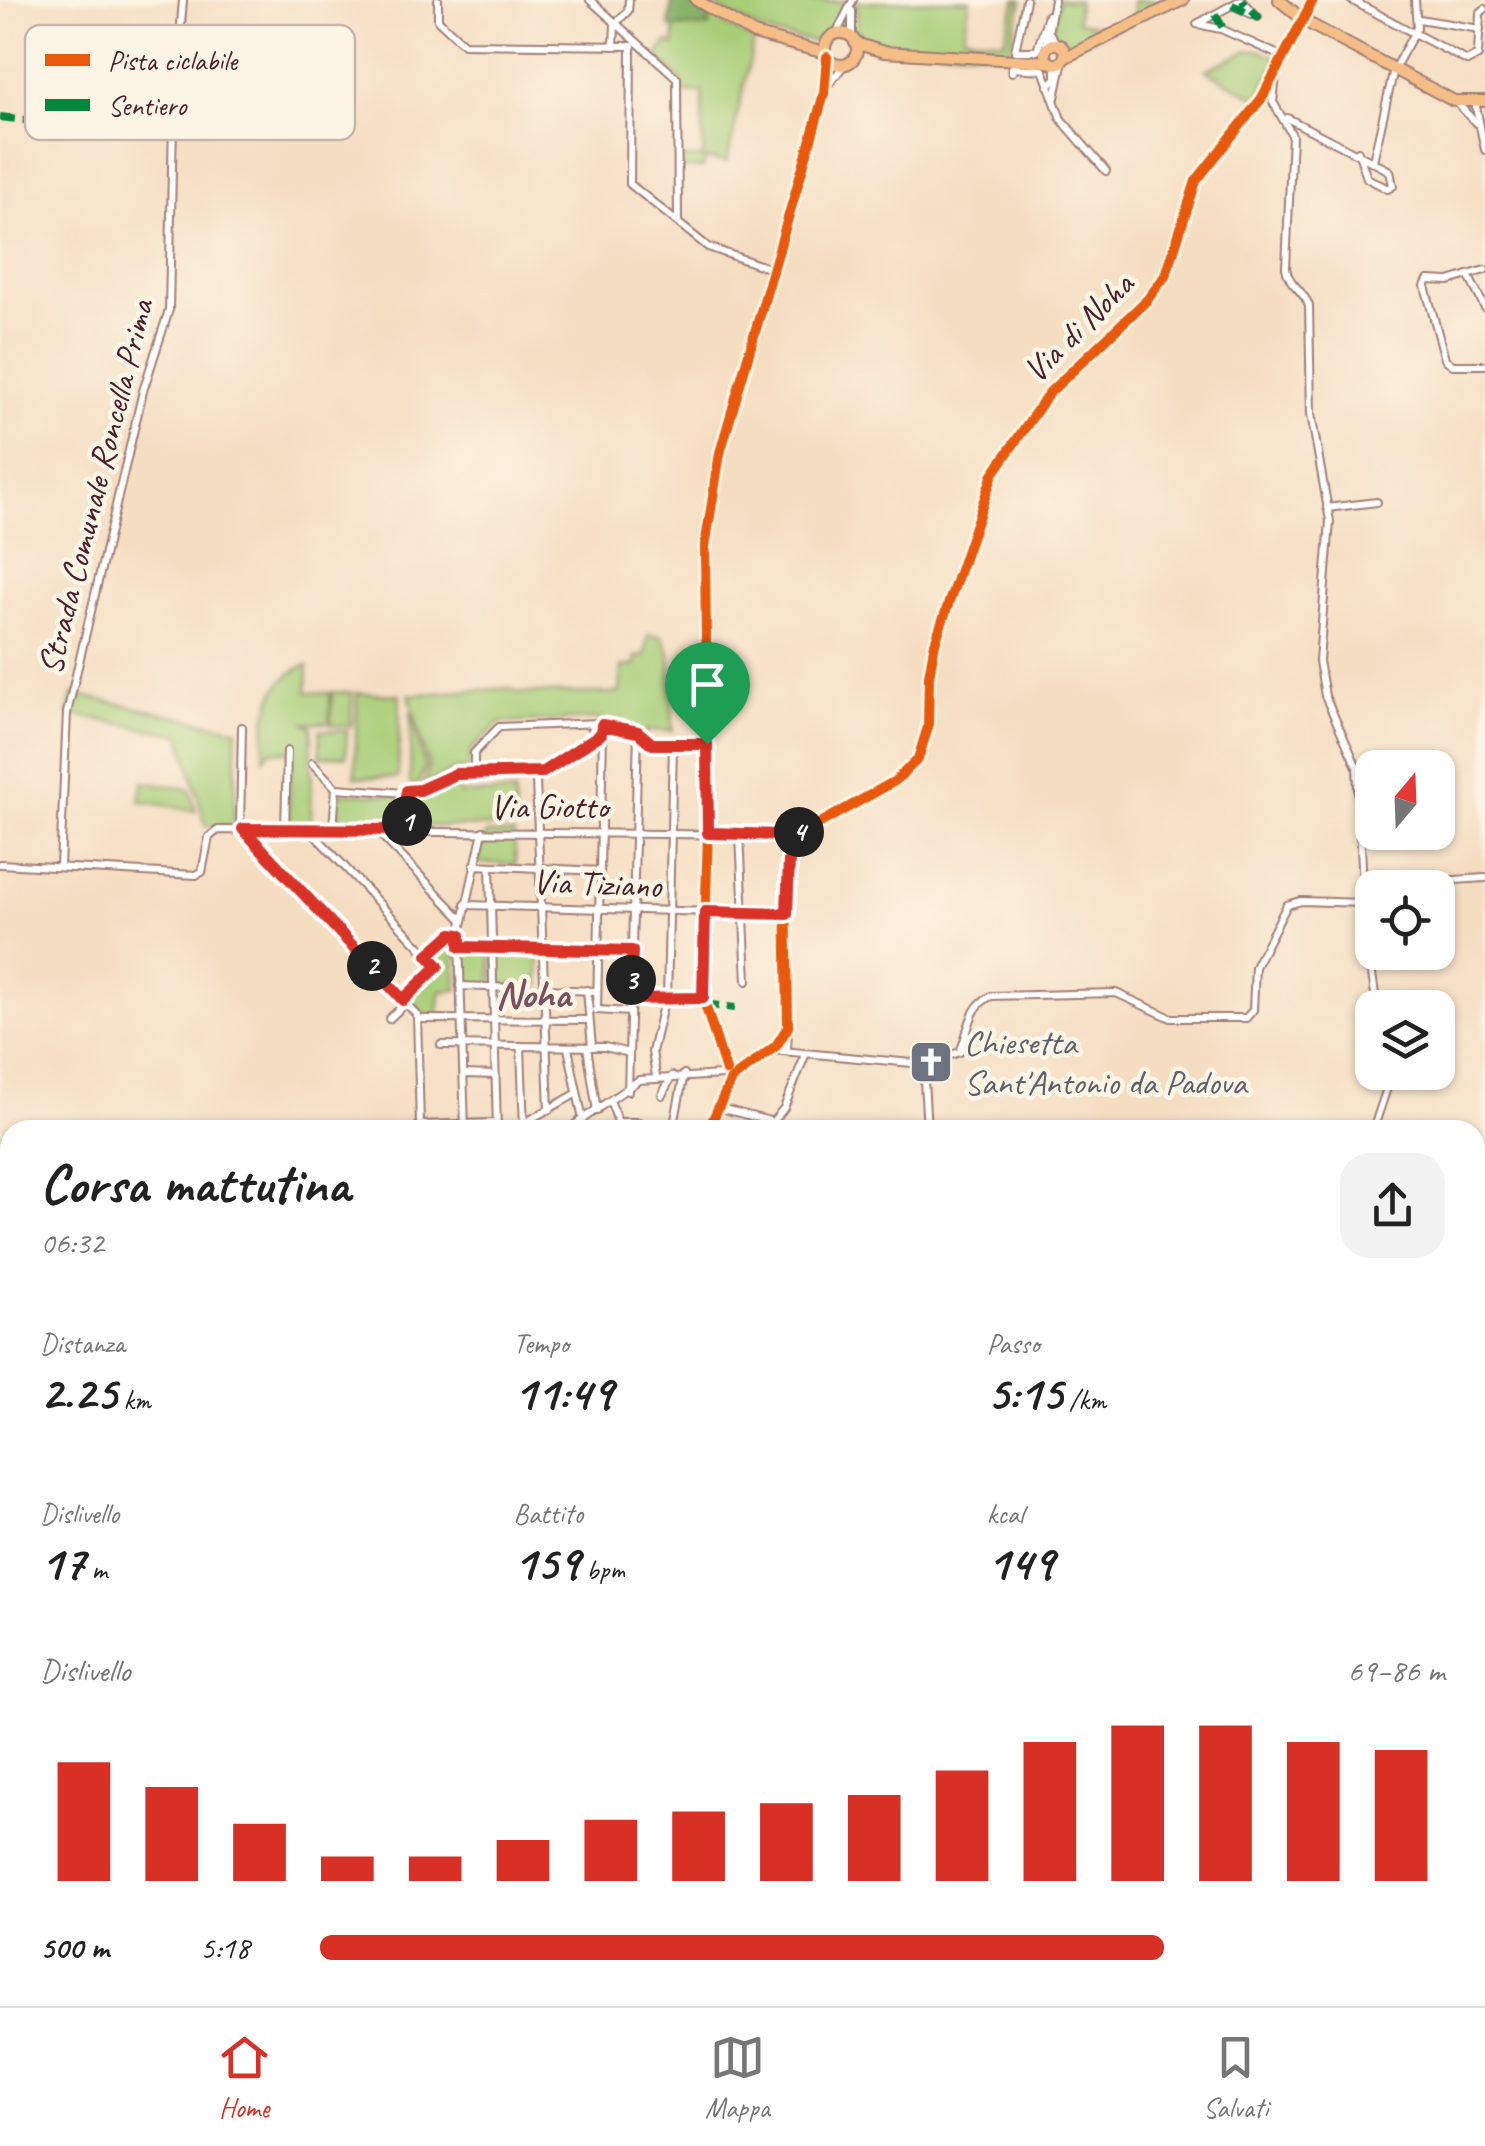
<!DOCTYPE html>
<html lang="it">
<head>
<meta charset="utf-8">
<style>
  body { margin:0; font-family:Caveat,sans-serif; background:#f2f2f2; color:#222; height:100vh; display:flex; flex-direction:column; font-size:38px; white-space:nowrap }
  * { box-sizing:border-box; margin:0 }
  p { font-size:32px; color:#767676 }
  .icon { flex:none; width:55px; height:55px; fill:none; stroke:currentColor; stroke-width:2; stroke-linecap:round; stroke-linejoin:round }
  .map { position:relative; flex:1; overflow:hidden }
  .details { position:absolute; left:0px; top:1120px; width:1485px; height:888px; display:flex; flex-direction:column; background:#fff; border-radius:30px 30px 0 0; box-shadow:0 2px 8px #0004 }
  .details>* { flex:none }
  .needle { width:65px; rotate:19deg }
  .buttons { position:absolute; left:1355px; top:750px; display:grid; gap:20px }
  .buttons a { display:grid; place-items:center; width:100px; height:100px; border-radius:20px; background:#fff; box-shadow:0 2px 8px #0004; font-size:50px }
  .pin { position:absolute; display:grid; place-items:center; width:85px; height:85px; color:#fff; margin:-102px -42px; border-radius:50% 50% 50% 0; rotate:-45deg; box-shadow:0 0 10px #0007 }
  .pin .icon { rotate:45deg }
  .km { position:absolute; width:50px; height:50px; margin:-25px; border-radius:50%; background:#222; color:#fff; font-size:28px; line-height:50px; text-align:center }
  .round { display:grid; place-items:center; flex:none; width:105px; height:105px; border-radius:30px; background:#f2f2f2 }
  .summary { display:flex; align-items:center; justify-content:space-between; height:170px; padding:0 40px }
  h1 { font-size:55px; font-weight:600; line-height:75px }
  .stats { display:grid; grid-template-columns:repeat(3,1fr); gap:15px; height:170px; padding:10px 40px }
  .stats div { display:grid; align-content:center }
  .stats b { font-size:50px; font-weight:600 }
  .stats small { font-size:28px; font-weight:400 }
  .stats p { font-size:28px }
  .chart { height:280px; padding:20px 40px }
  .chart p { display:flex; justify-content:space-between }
  .chart svg { width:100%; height:180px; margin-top:10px; stroke:#d93025; stroke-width:6 }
  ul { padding:0 40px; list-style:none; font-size:32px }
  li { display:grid; grid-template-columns:160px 120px 1fr; align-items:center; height:75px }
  li i { height:25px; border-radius:12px; background:#d93025 }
  .menu { display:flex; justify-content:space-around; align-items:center; height:140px; border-top:2px solid #e0e0e0; background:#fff; font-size:28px; color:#767676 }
  .menu a { display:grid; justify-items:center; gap:5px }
  .menu .active { color:#d93025 }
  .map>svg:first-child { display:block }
  .green { fill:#a9ce78; stroke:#7a7652; stroke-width:2.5 }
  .forest { fill:#86b168; stroke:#68684a; stroke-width:2.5 }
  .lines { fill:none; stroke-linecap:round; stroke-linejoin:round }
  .minor-casing { stroke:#a07e76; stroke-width:10 }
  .major-casing { stroke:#a07e76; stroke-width:14 }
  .minor { stroke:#fff; stroke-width:6 }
  .major { stroke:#f6be87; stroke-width:10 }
  .quiet { stroke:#00873e; stroke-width:8; stroke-dasharray:15 8; stroke-linecap:butt }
  .cycleway-casing { stroke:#fcf5e5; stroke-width:16 }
  .cycleway { stroke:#e8590c; stroke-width:10 }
  .route-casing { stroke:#fff; stroke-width:20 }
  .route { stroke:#d93025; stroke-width:12 }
  .labels { text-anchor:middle; stroke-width:9; stroke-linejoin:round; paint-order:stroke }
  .street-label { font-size:35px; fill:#4a1f2b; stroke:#fcf5e5 }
  .worship-label { font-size:35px; fill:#5b616d; stroke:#fcf5e5; text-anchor:start }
  .quarter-label { font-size:40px; font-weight:bold; fill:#7c4e5e; stroke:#fcf5e5 }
  .key { fill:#fcf5e5; stroke:#c7b5ad; stroke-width:2.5 }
  .key-label { font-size:28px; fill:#4a1f2b }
</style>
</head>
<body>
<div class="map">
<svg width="1485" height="2006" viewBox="0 0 1485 2006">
  <rect width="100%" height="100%" fill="#fcf5e5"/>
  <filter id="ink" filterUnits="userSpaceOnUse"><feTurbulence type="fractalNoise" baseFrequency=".01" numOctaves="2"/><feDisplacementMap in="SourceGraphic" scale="20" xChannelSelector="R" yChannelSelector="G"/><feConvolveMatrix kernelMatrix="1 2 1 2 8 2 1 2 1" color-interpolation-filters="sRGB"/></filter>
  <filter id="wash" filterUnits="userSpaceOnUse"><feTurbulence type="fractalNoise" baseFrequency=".0048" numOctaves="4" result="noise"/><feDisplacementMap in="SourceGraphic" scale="40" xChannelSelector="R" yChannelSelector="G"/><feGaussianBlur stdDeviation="2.25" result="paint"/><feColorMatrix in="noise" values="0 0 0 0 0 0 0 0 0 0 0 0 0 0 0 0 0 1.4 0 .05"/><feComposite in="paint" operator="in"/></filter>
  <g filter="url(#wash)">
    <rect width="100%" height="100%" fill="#f5ddc1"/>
    <g class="green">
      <path d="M 950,0 L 970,0 L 964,36 L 1004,41 L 1016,0 L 1022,0 L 1009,53 L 866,45 L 856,31 L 857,2 Z"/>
      <path d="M 1058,0 L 1078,0 L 1077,22 L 1114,28 L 1134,18 L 1133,0 L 1170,0 L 1076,45 L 1052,33 Z"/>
      <path d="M 719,2 L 847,1 L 847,2 L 838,26 L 815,42 L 769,34 L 719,9 Z"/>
      <path d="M 709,16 L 754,41 L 727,162 L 706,159 L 703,168 L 680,168 L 680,158 L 703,158 L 703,93 L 681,92 L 681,79 L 656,57 L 667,42 L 674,46 L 674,27 L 708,27 Z"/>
      <path d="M 1260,50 L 1278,58 L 1257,98 L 1206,70 L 1247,51 Z"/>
      <path d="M 648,635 L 662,636 L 670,652 L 673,731 L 648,730 L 647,734 L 601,719 L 499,723 L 470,751 L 470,769 L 454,770 L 423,785 L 429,768 L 409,695 L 510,688 L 519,693 L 620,693 L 622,666 L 635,666 L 636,657 L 645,656 Z"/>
      <path d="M 308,665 L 307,692 L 330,693 L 329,723 L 306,723 L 312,727 L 311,827 L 289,826 L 291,751 L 270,751 L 264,758 C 265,722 265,679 308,665 Z"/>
      <path d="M 332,692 L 352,693 L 351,726 L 331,725 Z"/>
      <path d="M 357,693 L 400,695 L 398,778 L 355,777 Z"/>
      <path d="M 73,694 L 237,729 L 234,827 L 206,826 L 181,735 L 68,714 Z"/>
      <path d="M 411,711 L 425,768 L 416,787 L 410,784 Z"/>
      <path d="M 320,730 L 347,731 L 346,757 L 320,756 Z"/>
      <path d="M 455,776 L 459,794 L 514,793 L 516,827 L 415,826 L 416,793 Z"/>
      <path d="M 143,782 L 190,789 L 196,811 L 140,801 Z"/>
      <path d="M 339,793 L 399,795 L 399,826 L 339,826 Z"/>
      <path d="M 486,834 L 514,834 L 516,864 L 477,863 Z"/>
      <path d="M 448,940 L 455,942 L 457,990 L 441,991 L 437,1017 L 425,1016 L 407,1000 L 442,967 L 432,955 Z"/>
      <path d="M 462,949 L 490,950 L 491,984 L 463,984 Z"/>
      <path d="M 494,950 L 539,951 L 540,985 L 495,984 Z"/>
    </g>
    <path class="forest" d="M 672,0 L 687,0 L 709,16 L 709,27 L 669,27 Z"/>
  </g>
  <g filter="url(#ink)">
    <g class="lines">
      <g class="minor-casing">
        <g id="minor">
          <path d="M 438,0 L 438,20 L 464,44 L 632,46"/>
          <path d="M 590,0 L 677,78 L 678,221"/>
          <path d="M 1026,0 L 1015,51 L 1037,51 L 1048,15"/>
          <path d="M 1241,0 L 1197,24 L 1221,29 L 1281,56"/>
          <path d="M 1351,0 L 1467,61 L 1478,55 L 1480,13 L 1485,9"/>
          <path d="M 1232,5 L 1258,17 L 1242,0"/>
          <path d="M 852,11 L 852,39"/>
          <path d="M 1419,19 L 1480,29"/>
          <path d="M 615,24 L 628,11 L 629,0"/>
          <path d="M 1048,31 L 1057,44"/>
          <path d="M 836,34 L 853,0"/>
          <path d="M 614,46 L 615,24"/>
          <path d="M 631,47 L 630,184 L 708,247 L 774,270"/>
          <path d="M 1045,49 L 1054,0"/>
          <path d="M 1012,72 L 1012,68 L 1043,70 L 1061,119 L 1106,171"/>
          <path d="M 1276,75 L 1273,102 L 1292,135 L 1286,268 C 1289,286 1304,290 1309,306 L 1311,414 L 1330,521 L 1319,661 L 1325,696 L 1357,767 L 1365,926 L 1377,1008"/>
          <path d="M 829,84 L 845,64"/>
          <path d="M 1048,86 L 1056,78 L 1056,64"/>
          <path d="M 1055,98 L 1063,60"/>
          <path d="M 1475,102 L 1485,150"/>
          <path d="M 1457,103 L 1476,123"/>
          <path d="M 1287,118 L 1390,171 L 1393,186 L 1388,189 L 1367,178 L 1358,151"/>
          <path d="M 1373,161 L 1394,69 L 1417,28 L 1415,0"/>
          <path d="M 1485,270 L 1449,281 L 1428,280 L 1425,286 L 1445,359 L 1453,365 L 1485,365"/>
          <path d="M 1468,275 L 1485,308"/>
          <path d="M 1327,508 L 1377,502"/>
          <path d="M 604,725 L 638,732 L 652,743 L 707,744"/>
          <path d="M 312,763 L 336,788"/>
          <path d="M 474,772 L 474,753 L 499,727 L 600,723 L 604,729 L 601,735 L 592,733 L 593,725"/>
          <path d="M 406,793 L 406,831"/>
          <path d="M 240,829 L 242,727"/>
          <path d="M 333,829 L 336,788 L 406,793 L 456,774 L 542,772"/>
          <path d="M 244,830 L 417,1015 L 420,1125 L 497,1123"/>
          <path d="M 285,830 L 287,751"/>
          <path d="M 311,831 L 438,966 L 403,1000"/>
          <path d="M 377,831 L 463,920"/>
          <path d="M 740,834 L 747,981"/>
          <path d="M 0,864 L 196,875 L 202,872 L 209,837 L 218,830 L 780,835 L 806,831"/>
          <path d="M 474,865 L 600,871"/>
          <path d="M 60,866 L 67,713 L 143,391 L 169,310 L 173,122 L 183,0"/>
          <path d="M 490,866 L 497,1130"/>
          <path d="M 1364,886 L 1485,878"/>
          <path d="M 465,905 L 787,914"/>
          <path d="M 459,947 L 632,951"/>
          <path d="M 428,955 L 447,937 L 460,935"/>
          <path d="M 460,986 L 597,991"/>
          <path d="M 587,990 L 592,1047"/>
          <path d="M 631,999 L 703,998"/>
          <path d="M 667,1001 L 673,744"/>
          <path d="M 596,1010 L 630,1012"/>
          <path d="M 597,1010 L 603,732"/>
          <path d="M 389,1019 L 406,1003"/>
          <path d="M 417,1019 L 589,1020"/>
          <path d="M 441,1045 L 605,1047 L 629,1053"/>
          <path d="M 521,1047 L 524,1130"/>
          <path d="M 587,1047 L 597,1111"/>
          <path d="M 568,1048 L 583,1120"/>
          <path d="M 771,1050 L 923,1064 L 927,1130"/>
          <path d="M 787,1051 L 788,1027"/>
          <path d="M 923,1064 L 960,1052 C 970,1030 968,1007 991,996 L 1116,993 L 1171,1018 L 1246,1018 L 1253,1010 L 1255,967 L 1287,905 L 1301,901 L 1364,903"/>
          <path d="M 726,1071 L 703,998 L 708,833 L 705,547 L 720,453 L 824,94 L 827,57"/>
          <path d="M 464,1074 L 495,1075"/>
          <path d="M 656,1076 L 652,1052 L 664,1001"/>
          <path d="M 628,1091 L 638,732"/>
          <path d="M 662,1095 L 672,1076"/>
          <path d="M 611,1103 L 621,1130"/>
          <path d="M 716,1107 L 770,1121"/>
          <path d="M 549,1110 L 536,780 L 595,735"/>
          <path d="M 618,1122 L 639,1122 L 652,1130"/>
          <path d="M 524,1123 L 574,1095"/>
          <path d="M 465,1130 L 459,939 L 483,831"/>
          <path d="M 567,1130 L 639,1080 L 722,1075"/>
          <path d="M 673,1130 L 684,1074"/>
          <path d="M 708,1130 L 731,1080 L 776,1046 L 788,1027 L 786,874 L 794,847 L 808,830 L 895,781 L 918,759 L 928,727 L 929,676 L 935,643 L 993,474 L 1049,393 L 1147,300 L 1166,275 L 1196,181 L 1262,98 L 1313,0"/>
          <path d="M 766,1130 L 784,1108 L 805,1056"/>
          <path d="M 1373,1130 L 1386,1091 L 1386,1072"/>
          <path d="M 0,1434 L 10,1432"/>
          <path d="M 0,1444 L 10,1435"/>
          <path d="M 1475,1759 L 1485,1790"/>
          <path d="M 710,1998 L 714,2006"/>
          <path d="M 22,2006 L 34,1998"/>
          <path d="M 358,2006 L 361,1998"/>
          <path d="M 588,2006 L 589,1998"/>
          <path d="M 647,2006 L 663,1998"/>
          <path d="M 1120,2006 L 1172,1998"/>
          <path d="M 1373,2006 L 1376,1998"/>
        </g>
      </g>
      <g class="major-casing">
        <g id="major">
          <path d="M 696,0 L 754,34 L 825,53"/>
          <path d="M 1279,0 L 1306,22 L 1454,101 L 1485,101"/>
          <circle cx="841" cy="49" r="16"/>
          <path d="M 855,43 L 884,52 L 1049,62"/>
          <circle cx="1055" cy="54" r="10"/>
          <path d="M 1064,58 L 1183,0"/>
          <path d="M 1475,1499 L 1485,1496"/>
          <path d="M 0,1557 L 10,1610"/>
          <path d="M 153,1998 L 156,2006"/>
          <path d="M 631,2006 L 647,1998"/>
        </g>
      </g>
      <use href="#minor" class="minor"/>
      <use href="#major" class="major"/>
      <g class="quiet">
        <path d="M 1232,5 L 1258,17 L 1242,0"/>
        <path d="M 1215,14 L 1224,30"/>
        <path d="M 0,117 L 82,127 L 90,81 L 95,74 L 176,90"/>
        <path d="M 704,1004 L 735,1008"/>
      </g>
      <g class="cycleway-casing">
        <g id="cycleway">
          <path d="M 726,1071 L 703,998 L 708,833 L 705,547 L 720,453 L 824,94 L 827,57"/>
          <path d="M 708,1130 L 731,1080 L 776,1046 L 788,1027 L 786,874 L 794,847 L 808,830 L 895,781 L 918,759 L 928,727 L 929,676 L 935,643 L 993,474 L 1049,393 L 1147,300 L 1166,275 L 1196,181 L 1262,98 L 1313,0"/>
        </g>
      </g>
      <use href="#cycleway" class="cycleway"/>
    </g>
  </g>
  <g class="lines" filter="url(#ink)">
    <g class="route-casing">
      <path id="route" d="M 602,725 L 638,732 L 652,744 L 707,744 L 708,833 L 780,835 L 808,830 L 789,860 L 787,914 L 705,912 L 703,998 L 630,999 L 632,951 L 460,947 L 460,935 L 452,934 L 428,955 L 438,966 L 403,1000 L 243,829 L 406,830 L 407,791 L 420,790 L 456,774 L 543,772 L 601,734 Z"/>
    </g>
    <use href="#route" class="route"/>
  </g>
  <defs>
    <g id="church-square" transform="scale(2.25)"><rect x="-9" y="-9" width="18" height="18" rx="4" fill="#6b7280" stroke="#fcf5e5"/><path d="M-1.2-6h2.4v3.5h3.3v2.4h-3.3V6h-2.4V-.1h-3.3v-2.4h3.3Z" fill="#fff"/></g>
  </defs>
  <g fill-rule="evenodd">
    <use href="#church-square" x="931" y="1062"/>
  </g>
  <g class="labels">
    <g class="street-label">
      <text transform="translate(1078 327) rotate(-45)" y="12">Via di Noha</text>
      <text transform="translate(95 487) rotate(-76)" y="12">Strada Comunale Roncella Prima</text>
      <text x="549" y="818">Via Giotto</text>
      <text transform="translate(597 883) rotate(2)" y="12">Via Tiziano</text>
    </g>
    <g class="worship-label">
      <text x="964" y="1054">Chiesetta<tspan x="964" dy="40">Sant'Antonio da Padova</tspan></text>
    </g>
    <g class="quarter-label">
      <text x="533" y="1007">Noha</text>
    </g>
  </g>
  <rect x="25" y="25" width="330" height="115" rx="15" class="key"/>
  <rect x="45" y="54" width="45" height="12" fill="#e8590c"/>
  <rect x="45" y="99" width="45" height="12" fill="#00873e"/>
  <g class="key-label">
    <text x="108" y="70">Pista ciclabile</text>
    <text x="108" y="115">Sentiero</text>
  </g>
</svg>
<div class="buttons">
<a><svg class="needle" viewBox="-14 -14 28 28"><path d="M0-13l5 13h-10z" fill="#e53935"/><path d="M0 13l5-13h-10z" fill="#767676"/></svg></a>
<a><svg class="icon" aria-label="locate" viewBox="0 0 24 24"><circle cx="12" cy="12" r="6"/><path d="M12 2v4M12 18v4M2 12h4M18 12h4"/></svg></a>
<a><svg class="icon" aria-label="layers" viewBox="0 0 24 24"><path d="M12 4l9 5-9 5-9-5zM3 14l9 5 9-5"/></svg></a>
</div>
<div class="pin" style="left:707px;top:744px;background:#1e9e55"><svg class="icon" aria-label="arrive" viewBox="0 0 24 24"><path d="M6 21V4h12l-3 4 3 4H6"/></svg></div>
<b class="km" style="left:407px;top:821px">1</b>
<b class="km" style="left:372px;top:966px">2</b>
<b class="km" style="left:631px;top:980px">3</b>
<b class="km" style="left:799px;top:832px">4</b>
<section class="details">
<div class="summary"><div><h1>Corsa mattutina</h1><p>06:32</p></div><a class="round"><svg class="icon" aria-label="share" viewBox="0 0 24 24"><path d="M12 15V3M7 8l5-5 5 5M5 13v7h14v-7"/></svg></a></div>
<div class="stats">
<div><p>Distanza</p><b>2.25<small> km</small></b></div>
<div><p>Tempo</p><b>11:49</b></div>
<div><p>Passo</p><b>5:15<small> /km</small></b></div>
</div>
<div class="stats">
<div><p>Dislivello</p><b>17<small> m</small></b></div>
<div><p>Battito</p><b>159<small> bpm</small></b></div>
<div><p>kcal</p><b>149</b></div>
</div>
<div class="chart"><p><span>Dislivello</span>69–86 m</p>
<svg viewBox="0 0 160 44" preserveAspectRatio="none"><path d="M5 44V15M15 44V21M25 44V30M35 44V38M45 44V38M55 44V34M65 44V29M75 44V27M85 44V25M95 44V23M105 44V17M115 44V10M125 44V6M135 44V6M145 44V10M155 44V12"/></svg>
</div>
<ul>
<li><b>500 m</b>5:18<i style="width:75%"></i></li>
</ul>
</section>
</div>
<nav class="menu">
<a class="active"><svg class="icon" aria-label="home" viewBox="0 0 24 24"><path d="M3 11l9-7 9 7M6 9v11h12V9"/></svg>Home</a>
<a><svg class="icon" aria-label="map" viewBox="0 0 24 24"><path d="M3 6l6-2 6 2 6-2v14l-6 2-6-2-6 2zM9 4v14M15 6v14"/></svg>Mappa</a>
<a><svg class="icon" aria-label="saved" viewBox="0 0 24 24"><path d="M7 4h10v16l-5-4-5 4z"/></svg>Salvati</a>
</nav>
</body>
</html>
